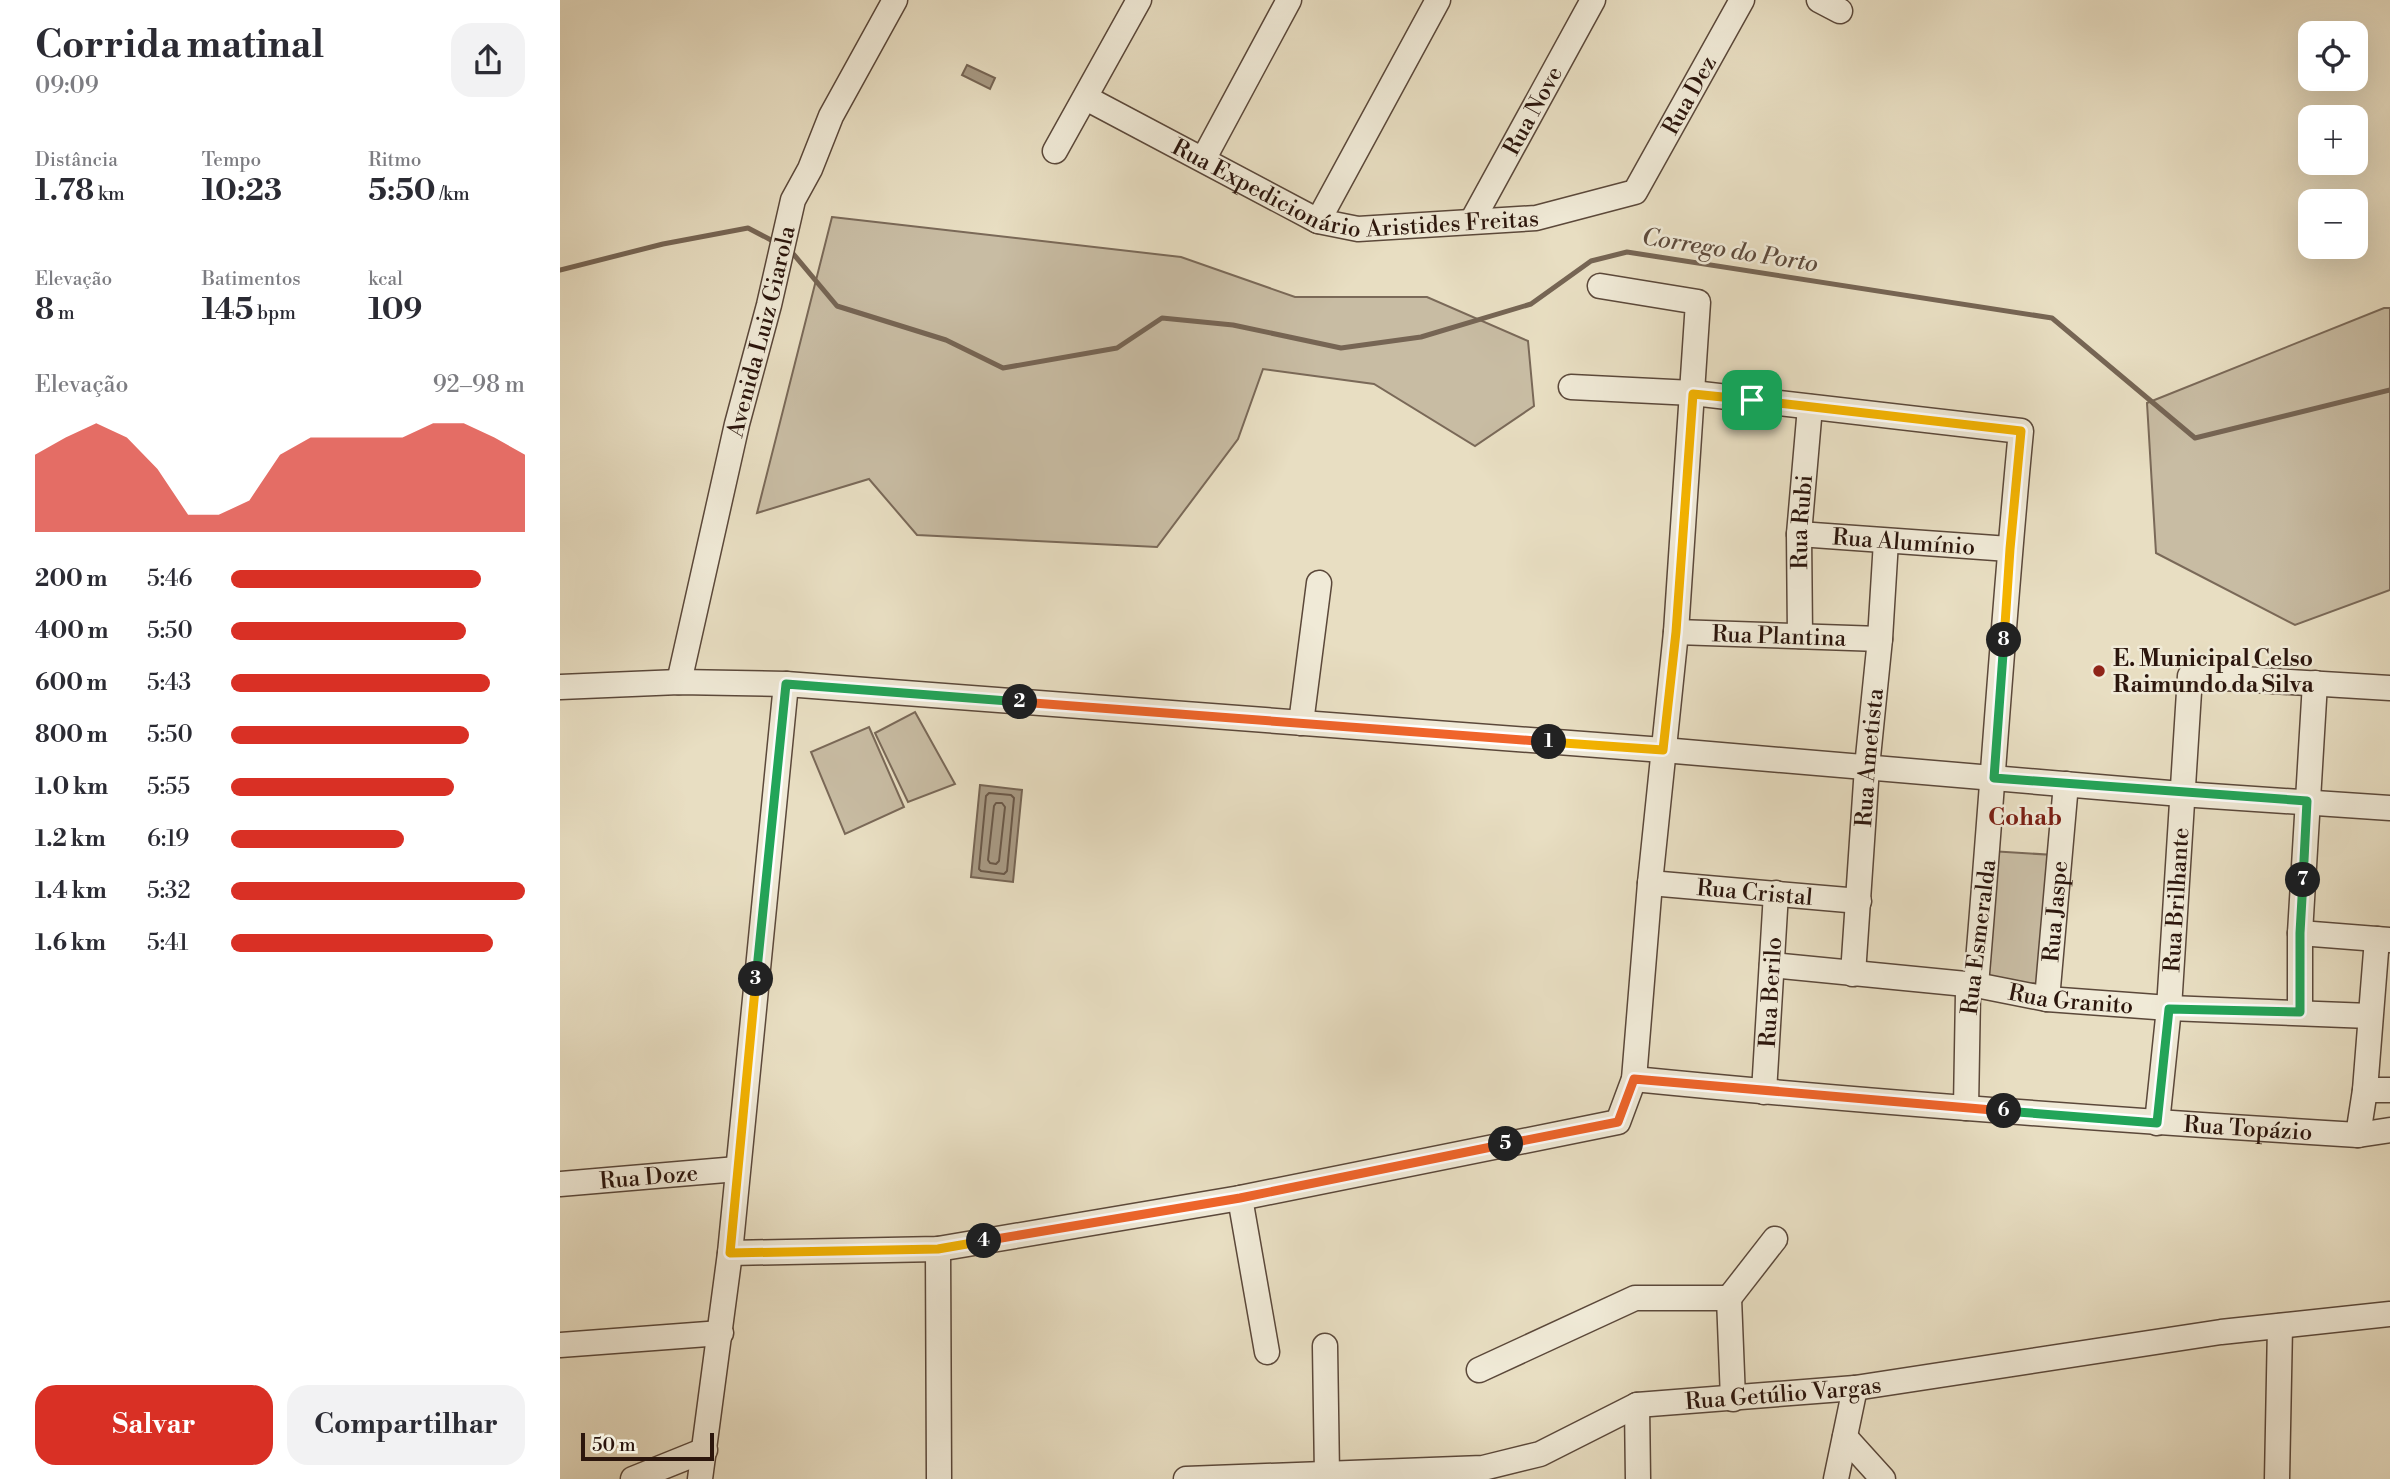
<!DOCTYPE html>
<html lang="pt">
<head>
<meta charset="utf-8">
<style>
  body { margin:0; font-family:"Libre Bodoni",serif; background:#f2f2f3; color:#2b2b33; height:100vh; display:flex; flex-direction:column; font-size:26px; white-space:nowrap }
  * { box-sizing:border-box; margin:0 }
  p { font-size:23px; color:#7c7c81 }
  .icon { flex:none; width:38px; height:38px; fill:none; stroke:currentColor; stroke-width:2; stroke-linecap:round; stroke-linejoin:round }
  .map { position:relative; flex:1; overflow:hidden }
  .panel { display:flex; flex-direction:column; background:#fff; width:560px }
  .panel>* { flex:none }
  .tools { position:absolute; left:1738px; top:21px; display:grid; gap:14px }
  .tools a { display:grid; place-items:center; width:70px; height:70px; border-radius:14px; background:#fff; box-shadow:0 7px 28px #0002; font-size:35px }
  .scale { position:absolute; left:21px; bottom:18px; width:133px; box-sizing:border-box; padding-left:7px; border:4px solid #2c160d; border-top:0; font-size:19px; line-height:24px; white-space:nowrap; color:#2c160d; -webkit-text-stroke:5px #f0ead7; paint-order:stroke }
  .pin { position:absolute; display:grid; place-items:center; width:60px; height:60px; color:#fff; margin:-30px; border-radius:14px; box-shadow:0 4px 10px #0006 }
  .km { position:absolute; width:35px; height:35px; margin:-18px; border-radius:50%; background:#222; color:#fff; font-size:19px; line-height:35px; text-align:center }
  .round { display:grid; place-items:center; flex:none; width:74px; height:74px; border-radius:21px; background:#f2f2f3 }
  .overview { display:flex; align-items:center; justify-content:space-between; height:119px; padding:0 35px }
  h1 { font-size:38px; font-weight:700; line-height:52px }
  .figures { display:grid; grid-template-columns:repeat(3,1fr); gap:10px; height:119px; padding:7px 35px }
  .figures div { display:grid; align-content:center }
  .figures b { font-size:30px; font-weight:700 }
  .figures small { font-size:19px; font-weight:400 }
  .figures p { font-size:19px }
  .chart { height:196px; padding:14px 35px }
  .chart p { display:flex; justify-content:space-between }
  .chart svg { width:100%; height:126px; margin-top:7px; fill:#d93025; opacity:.7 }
  .primary-button { display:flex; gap:14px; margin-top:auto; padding:14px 35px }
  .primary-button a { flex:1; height:80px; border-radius:21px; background:#d93025; color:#fff; font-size:28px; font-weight:700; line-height:80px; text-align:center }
  .primary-button a+a { background:#f2f2f3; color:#2b2b33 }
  ul { padding:0 35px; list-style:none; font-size:23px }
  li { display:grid; grid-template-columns:112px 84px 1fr; align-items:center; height:52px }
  li i { height:18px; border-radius:9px; background:#d93025 }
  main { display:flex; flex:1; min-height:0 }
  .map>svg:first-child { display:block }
  .green { fill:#c8bca3; stroke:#7a6958; stroke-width:2 }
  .water { fill:#a89a84; stroke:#766554; stroke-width:2 }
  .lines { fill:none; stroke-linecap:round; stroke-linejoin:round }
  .shore { stroke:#6a5848; stroke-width:2 }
  .stream { stroke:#766554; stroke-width:5 }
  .minor-casing { stroke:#5b483a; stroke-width:27 }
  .minor { stroke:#f0ead7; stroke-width:24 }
  .split-1-casing { stroke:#fff; stroke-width:14 }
  .split-2-casing { stroke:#fff; stroke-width:14 }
  .split-3-casing { stroke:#fff; stroke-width:14 }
  .split-4-casing { stroke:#fff; stroke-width:14 }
  .split-5-casing { stroke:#fff; stroke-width:14 }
  .split-6-casing { stroke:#fff; stroke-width:14 }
  .split-7-casing { stroke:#fff; stroke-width:14 }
  .split-8-casing { stroke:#fff; stroke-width:14 }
  .split-9-casing { stroke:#fff; stroke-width:14 }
  .split-1 { stroke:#f5b400; stroke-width:9 }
  .split-2 { stroke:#f0652b; stroke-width:9 }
  .split-3 { stroke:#22a559; stroke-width:9 }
  .split-4 { stroke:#f5b400; stroke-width:9 }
  .split-5 { stroke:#f0652b; stroke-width:9 }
  .split-6 { stroke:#f0652b; stroke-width:9 }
  .split-7 { stroke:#22a559; stroke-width:9 }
  .split-8 { stroke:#22a559; stroke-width:9 }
  .split-9 { stroke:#f5b400; stroke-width:9 }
  .poi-dot { fill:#8f2418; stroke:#f0ead7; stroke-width:2.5 }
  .labels { text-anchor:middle; stroke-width:5; stroke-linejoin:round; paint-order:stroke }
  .street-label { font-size:23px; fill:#2c160d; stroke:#f0ead7 }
  .poi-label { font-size:23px; font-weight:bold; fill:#2c160d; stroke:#f0ead7; text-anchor:start }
  .water-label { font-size:24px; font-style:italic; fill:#5e4b3d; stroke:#f0ead7 }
  .neighbourhood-label { font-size:24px; font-weight:bold; fill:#7a1f14; stroke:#f0ead7 }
</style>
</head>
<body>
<main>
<section class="panel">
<div class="overview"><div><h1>Corrida matinal</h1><p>09:09</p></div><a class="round"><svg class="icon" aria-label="share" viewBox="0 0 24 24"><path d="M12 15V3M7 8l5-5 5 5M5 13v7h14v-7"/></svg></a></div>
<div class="figures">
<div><p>Distância</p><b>1.78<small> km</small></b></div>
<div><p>Tempo</p><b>10:23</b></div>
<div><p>Ritmo</p><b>5:50<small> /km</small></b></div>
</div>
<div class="figures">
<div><p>Elevação</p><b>8<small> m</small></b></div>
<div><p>Batimentos</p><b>145<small> bpm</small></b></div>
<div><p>kcal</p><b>109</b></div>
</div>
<div class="chart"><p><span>Elevação</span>92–98 m</p>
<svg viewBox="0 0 160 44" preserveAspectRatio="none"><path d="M0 44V17L10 11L20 6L30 11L40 22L50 38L60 38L70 33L80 17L90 11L100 11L110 11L120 11L130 6L140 6L150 11L160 17V44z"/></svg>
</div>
<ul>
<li><b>200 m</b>5:46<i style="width:85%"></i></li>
<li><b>400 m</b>5:50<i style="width:80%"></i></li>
<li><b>600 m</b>5:43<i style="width:88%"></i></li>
<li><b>800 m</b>5:50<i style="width:81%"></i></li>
<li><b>1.0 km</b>5:55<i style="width:76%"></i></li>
<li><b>1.2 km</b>6:19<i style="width:59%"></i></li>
<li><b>1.4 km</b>5:32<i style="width:100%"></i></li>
<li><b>1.6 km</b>5:41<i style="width:89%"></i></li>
</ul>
<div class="primary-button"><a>Salvar</a><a>Compartilhar</a></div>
</section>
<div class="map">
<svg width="1830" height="1479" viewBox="0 0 1830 1479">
  <rect width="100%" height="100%" fill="#e8dec2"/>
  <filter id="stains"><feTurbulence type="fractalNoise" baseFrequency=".00286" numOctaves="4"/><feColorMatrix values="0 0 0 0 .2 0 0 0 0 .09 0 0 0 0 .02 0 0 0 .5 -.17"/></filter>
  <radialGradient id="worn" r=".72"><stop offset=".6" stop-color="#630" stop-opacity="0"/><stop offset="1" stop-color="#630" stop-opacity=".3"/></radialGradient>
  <g class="green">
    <path d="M 272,217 L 621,257 L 735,297 L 867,297 L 968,341 L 974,406 L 915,446 L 814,384 L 703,369 L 678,439 L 597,547 L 357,535 L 309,479 L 197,513 Z"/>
    <path d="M 1824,308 L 1830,308 L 1830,590 L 1735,625 L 1596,553 L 1587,403 Z"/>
    <path d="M 355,712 L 395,784 L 348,802 L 315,733 Z"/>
    <path d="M 309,727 L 344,807 L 285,834 L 251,752 Z"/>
    <path d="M 1430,851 L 1494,855 L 1486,984 L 1422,981 Z"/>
  </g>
  <g class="water">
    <path d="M 407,65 L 435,78 L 430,89 L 402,75 Z"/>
    <path d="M 420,785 L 462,790 L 453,882 L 411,877 Z"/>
  </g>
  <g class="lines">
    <g class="shore">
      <path d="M 429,793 L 451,795 L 454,798 L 447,871 L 444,874 L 421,871 L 419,869 L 426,796 Z"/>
      <path d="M 436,803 L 442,803 L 445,807 L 439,861 L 436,864 L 430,863 L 428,860 L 434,806 Z"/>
    </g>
    <g class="stream">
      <path d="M 230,250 L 277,306 L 386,340 L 443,368 L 557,348 L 602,318 L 673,325 L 781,348 L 861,337 L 971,304 L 1031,261 L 1067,252 L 1492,318 L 1635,438 L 1830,390"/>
      <path d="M 0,270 L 103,244 L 188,228 L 211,240"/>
    </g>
    <g class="minor-casing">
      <g id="minor">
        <path d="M 1259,0 L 1280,11"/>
        <path id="s1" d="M 526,98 L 758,221 L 798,229 L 976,218 L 1075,192 L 1182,0"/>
        <path d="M 495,151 L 579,0"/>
        <path d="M 644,158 L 729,0"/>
        <path d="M 758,221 L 878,0"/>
        <path id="s2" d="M 912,221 L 1033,0"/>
        <path d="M 1011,387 L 1133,393 L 1461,431 C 1443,616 1432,800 1416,985 L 1408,993 L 1406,1108"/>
        <path id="s3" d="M 1239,534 L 1449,549"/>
        <path id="s4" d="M 1116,632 L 1320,639"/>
        <path id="s5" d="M 1240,636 L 1239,534 L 1250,407"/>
        <path id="s6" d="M 119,682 L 177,424 L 209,305 L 233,200 L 250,169 L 271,116 L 335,0"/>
        <path d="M 0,687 L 119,682 L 226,684 L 1103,750 L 1621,794 L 1830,808"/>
        <path d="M 741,723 L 759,583"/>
        <path id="s7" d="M 1090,883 L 1299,901"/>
        <path d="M 1740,933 L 1830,940"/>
        <path id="s8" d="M 1212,965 L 1416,985 L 1487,999 L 1609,1008 L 1810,1016"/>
        <path id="s9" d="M 1293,974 L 1307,767 L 1320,639 L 1326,541"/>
        <path id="s10" d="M 1487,999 L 1506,784"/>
        <path d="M 1740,1012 L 1740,933 L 1755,683"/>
        <path id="s11" d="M 1074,1079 C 1315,1103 1556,1120 1798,1135 L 1830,1130"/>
        <path d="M 1805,1090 L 1830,1090"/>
        <path id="s12" d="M 1204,1092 L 1216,893"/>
        <path id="s13" d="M 1597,1123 L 1609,1008 L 1630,676 L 1830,688"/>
        <path d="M 1798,1135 L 1805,1090 L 1817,939"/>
        <path id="s14" d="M 0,1184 L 177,1169"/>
        <path d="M 680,1198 L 707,1352"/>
        <path d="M 378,1249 L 379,1479"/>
        <path d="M 170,1253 L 378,1249 L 680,1198 L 1058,1122 L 1074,1079 L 1090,883 L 1116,632 L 1138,302 L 1040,286"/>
        <path d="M 1169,1298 L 1215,1239"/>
        <path d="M 0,1345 L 161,1333"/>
        <path d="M 765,1346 L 767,1475"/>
        <path d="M 919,1370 L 1075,1298 L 1169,1298 L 1173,1399"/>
        <path d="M 1077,1405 L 1078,1479"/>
        <path d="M 1285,1437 L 1323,1479"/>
        <path d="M 73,1479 L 145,1450"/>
        <path d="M 140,1479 L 170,1253 L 226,684"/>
        <path id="s15" d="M 626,1479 L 923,1468 L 980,1454 L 1077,1405 L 1295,1388 L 1661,1332 L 1830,1314"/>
        <path d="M 1276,1479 L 1295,1388"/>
        <path d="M 1717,1479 L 1720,1326"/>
      </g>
    </g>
    <use href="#minor" class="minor"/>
  </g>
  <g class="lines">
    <g class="split-1-casing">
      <path id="split-1" d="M 989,742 L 1103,750 L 1116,632 L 1133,394 L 1192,400"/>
    </g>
    <g class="split-2-casing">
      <path id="split-2" d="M 460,702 L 989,742"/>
    </g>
    <g class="split-3-casing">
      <path id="split-3" d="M 196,979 L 226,684 L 460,702"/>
    </g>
    <g class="split-4-casing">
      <path id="split-4" d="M 196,979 L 170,1253 L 378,1249 L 424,1241"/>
    </g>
    <g class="split-5-casing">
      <path id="split-5" d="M 424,1241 L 680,1198 L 946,1144"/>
    </g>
    <g class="split-6-casing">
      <path id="split-6" d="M 946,1144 L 1058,1122 L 1074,1079 L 1444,1111"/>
    </g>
    <g class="split-7-casing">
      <path id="split-7" d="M 1444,1111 L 1597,1123 L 1609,1009 L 1740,1012 L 1740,933 L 1743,880"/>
    </g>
    <g class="split-8-casing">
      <path id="split-8" d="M 1444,640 L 1434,778 L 1747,801 L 1743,880"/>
    </g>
    <g class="split-9-casing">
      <path id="split-9" d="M 1192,400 L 1461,431 L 1450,549 L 1444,640"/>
    </g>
    <use href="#split-1" class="split-1"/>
    <use href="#split-2" class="split-2"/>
    <use href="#split-3" class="split-3"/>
    <use href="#split-4" class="split-4"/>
    <use href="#split-5" class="split-5"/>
    <use href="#split-6" class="split-6"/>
    <use href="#split-7" class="split-7"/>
    <use href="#split-8" class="split-8"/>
    <use href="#split-9" class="split-9"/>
  </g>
  <circle class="poi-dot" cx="1539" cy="671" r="7"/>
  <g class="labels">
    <g class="street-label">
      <text dy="8" stroke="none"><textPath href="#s1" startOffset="695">Rua Dez</textPath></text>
      <text dy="8" stroke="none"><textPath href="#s2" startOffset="126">Rua Nove</textPath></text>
      <text dy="8" stroke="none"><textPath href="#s1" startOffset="292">Rua Expedicionário Aristides Freitas</textPath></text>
      <text dy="8" stroke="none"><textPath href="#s6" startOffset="360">Avenida Luiz Giarola</textPath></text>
      <text dy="8" stroke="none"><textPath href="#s5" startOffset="114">Rua Rubi</textPath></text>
      <text dy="8" stroke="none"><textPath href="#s3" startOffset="105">Rua Alumínio</textPath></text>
      <text dy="8" stroke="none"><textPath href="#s4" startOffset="103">Rua Plantina</textPath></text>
      <text dy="8" stroke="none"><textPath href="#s9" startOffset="217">Rua Ametista</textPath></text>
      <text dy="8" stroke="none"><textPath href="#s7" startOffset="105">Rua Cristal</textPath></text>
      <text dy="8" stroke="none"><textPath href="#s13" startOffset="224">Rua Brilhante</textPath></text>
      <text dy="8" stroke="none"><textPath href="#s10" startOffset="88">Rua Jaspe</textPath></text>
      <text transform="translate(1418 937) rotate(-83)" y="8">Rua Esmeralda</text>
      <text dy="8" stroke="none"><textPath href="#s12" startOffset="100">Rua Berilo</textPath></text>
      <text dy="8" stroke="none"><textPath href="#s8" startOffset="301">Rua Granito</textPath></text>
      <text dy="8" stroke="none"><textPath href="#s11" startOffset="616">Rua Topázio</textPath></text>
      <text dy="8" stroke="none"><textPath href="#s14" startOffset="89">Rua Doze</textPath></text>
      <text dy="8" stroke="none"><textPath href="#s15" startOffset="611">Rua Getúlio Vargas</textPath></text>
    </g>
    <g class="poi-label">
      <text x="1553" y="666">E. Municipal Celso<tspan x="1553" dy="26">Raimundo da Silva</tspan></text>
    </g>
    <g class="water-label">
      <text transform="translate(1170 250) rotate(9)" y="8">Corrego do Porto</text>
    </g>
    <g class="neighbourhood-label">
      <text x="1465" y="825">Cohab</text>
    </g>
  </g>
  <rect width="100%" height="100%" filter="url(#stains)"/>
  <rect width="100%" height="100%" fill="url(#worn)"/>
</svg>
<div class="tools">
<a><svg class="icon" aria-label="locate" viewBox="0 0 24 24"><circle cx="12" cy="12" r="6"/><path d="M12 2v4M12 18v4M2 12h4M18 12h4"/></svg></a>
<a>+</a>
<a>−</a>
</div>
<div class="scale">50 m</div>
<div class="pin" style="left:1192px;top:400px;background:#1e9e55"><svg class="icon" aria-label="arrive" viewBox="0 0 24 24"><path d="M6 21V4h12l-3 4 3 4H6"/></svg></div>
<b class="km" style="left:989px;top:742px">1</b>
<b class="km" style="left:460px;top:702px">2</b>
<b class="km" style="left:196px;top:979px">3</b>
<b class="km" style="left:424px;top:1241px">4</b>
<b class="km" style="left:946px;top:1144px">5</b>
<b class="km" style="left:1444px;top:1111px">6</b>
<b class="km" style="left:1743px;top:880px">7</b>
<b class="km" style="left:1444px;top:640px">8</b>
</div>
</main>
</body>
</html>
